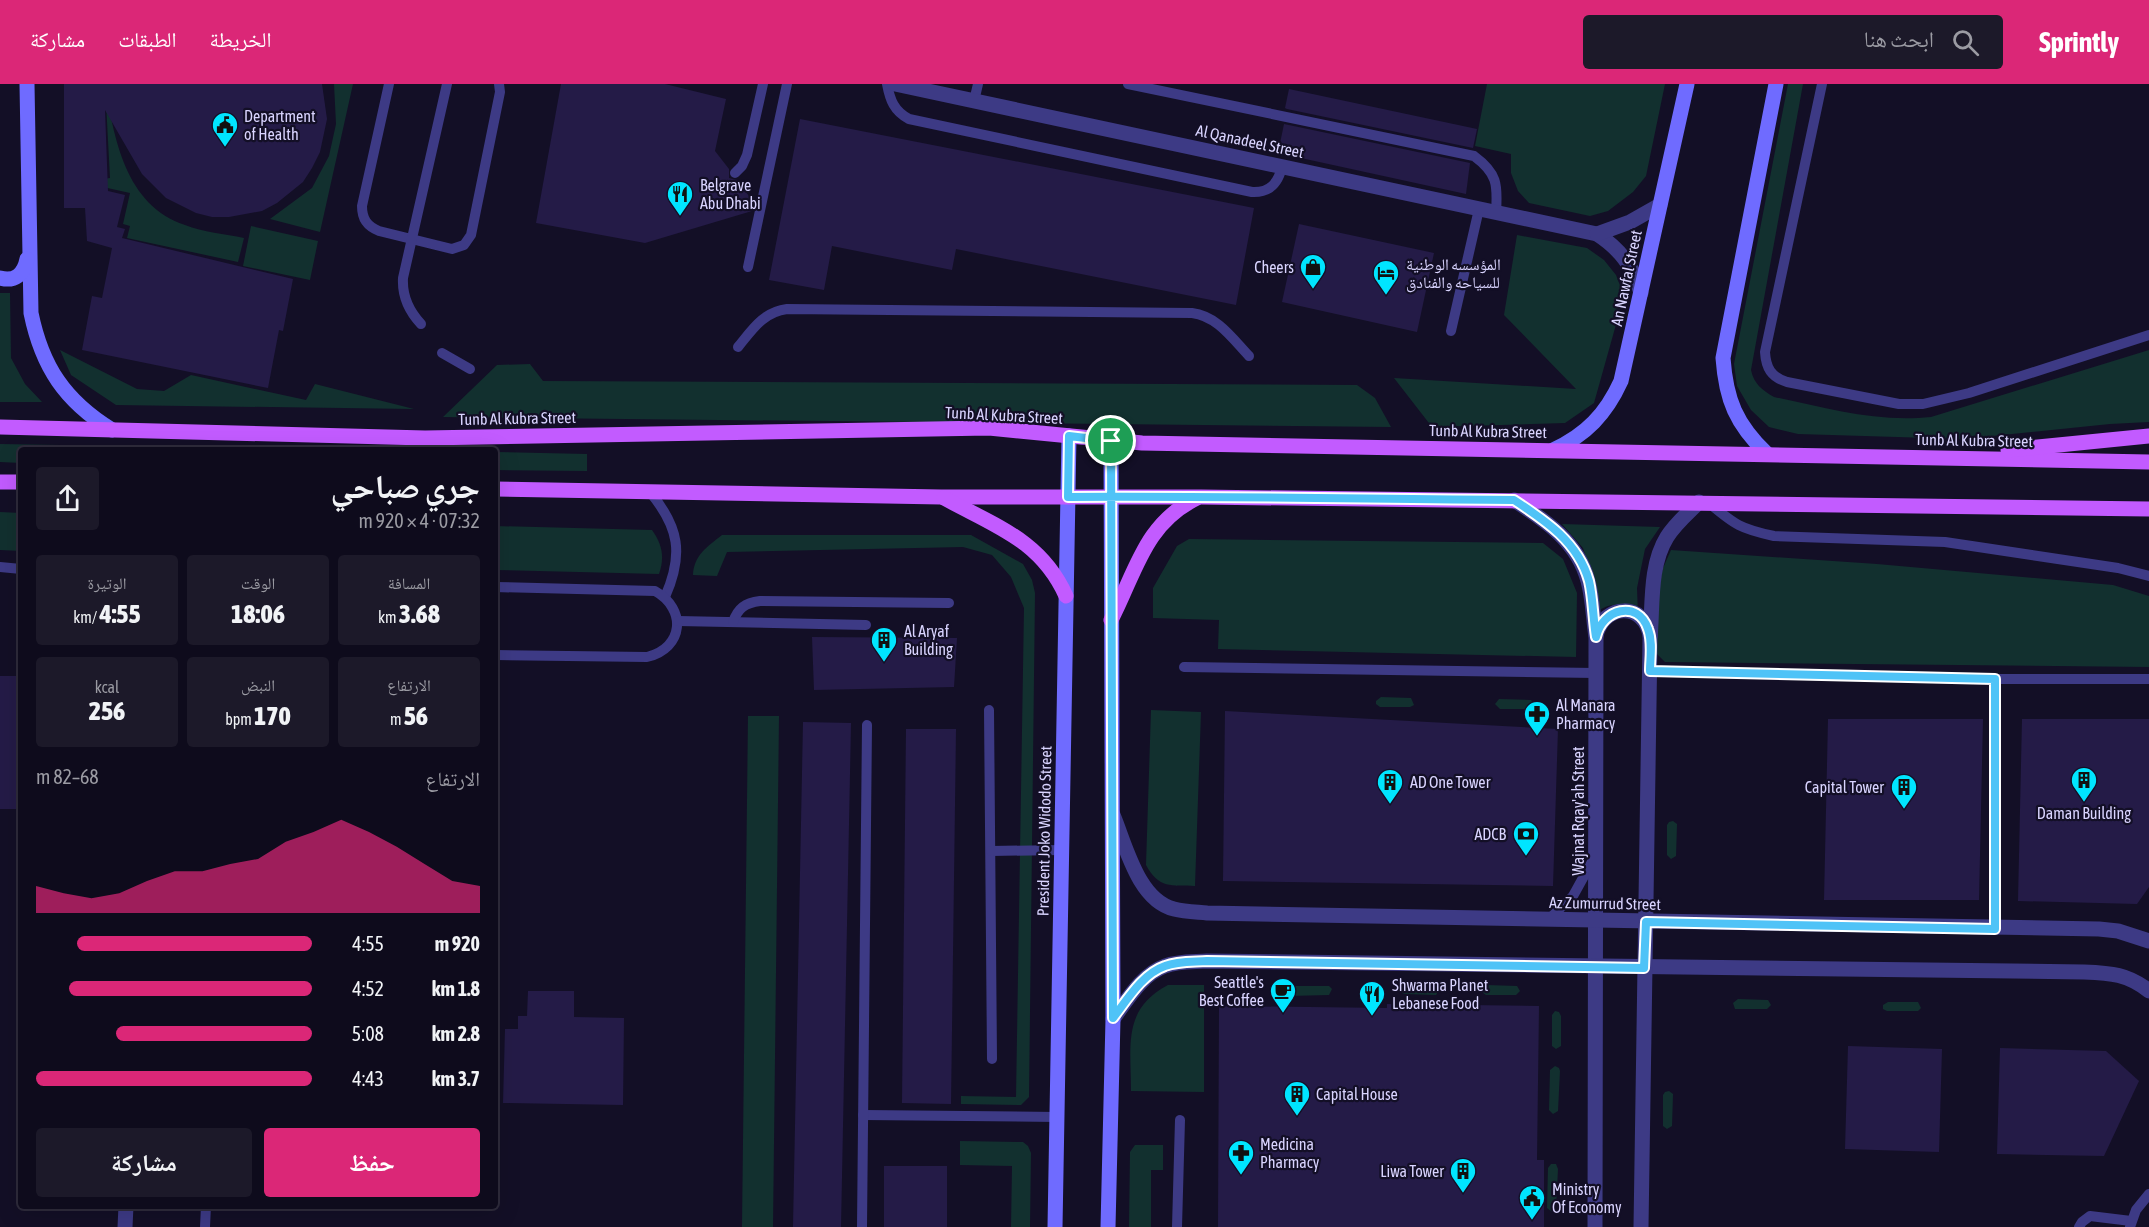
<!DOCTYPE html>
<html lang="ar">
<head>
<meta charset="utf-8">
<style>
  body { margin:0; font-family:"Asap Condensed","Noto Naskh Arabic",sans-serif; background:#1c1929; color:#f1f3f6; direction:rtl; height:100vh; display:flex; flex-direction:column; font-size:22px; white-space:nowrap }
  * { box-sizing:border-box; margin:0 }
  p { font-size:20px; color:#9b9ba3 }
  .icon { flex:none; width:33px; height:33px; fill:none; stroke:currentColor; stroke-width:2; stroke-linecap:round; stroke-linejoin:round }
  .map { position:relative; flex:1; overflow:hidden; direction:ltr }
  .side { position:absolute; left:18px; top:363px; width:480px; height:762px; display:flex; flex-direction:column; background:#0e0b1c; border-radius:6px; box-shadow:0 6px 24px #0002,0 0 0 2px #2e2b3b; direction:rtl }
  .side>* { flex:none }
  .pin { position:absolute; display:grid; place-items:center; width:51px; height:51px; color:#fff; margin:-26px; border:3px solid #fff; border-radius:50%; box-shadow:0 2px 6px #0007 }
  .round { display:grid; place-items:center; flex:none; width:63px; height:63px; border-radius:6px; background:#1c1929 }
  .overview { display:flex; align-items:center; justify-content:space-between; height:102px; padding:0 18px }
  h1 { font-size:33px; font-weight:800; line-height:45px }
  .stats { display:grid; grid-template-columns:repeat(3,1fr); gap:9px; height:102px; padding:6px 18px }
  .stats div { display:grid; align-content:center; border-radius:6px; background:#1c1929; text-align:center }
  .stats b { font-size:26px; font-weight:800 }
  .stats small { font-size:16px; font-weight:400 }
  .stats p { font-size:16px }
  .chart { height:168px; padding:12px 18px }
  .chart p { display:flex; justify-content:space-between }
  .chart svg { width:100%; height:108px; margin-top:6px; fill:#db2777; opacity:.7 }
  .primary-button { display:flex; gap:12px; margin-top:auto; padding:12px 18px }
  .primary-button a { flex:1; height:69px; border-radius:6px; background:#db2777; color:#fff; font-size:24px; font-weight:800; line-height:69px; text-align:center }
  .primary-button a+a { background:#1c1929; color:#f1f3f6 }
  ul { padding:0 18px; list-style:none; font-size:20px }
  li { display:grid; grid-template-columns:96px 72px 1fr; align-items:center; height:45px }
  li i { height:15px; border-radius:8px; background:#db2777 }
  header { display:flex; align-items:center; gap:36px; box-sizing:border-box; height:84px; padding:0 30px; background:#db2777; color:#fff }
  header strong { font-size:28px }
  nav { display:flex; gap:33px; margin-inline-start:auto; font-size:21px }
  .search { width:420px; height:54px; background:#1c1929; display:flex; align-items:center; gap:15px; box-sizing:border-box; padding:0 21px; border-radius:6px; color:#9b9ba3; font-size:22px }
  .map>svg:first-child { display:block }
  .green { fill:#12302f }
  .building { fill:#241b47 }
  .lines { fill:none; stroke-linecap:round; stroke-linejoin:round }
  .lane { stroke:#3d3a85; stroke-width:10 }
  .street { stroke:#3d3a85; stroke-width:15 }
  .secondary { stroke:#6f6bff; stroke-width:15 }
  .primary { stroke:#c25bff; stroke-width:15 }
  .route-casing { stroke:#fff; stroke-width:12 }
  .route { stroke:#4fc3f7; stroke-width:8 }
  .labels { text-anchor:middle; stroke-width:4.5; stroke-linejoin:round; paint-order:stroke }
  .poi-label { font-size:16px; fill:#d9d4ff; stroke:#130f26; text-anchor:start }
  .street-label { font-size:16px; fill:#d9d4ff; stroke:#130f26 }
</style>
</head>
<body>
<header>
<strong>Sprintly</strong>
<div class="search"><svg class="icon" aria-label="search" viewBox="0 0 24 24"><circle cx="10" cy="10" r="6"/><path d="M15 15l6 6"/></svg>ابحث هنا</div>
<nav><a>الخريطة</a><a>الطبقات</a><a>مشاركة</a></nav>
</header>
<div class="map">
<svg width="2149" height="1143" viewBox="0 0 2149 1143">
  <rect width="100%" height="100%" fill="#130f26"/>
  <g class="green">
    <path d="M 105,0 C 114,54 125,121 185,141 C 203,148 225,150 244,154 L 238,178 L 127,154 L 130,142 L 123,140 L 130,109 L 103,103 L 103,95 L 110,94 Z"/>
    <path d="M 334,0 L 353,0 L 320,148 L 270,135 L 312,104 L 329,72 L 336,40 Z"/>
    <path d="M 1487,0 L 1665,0 L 1646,92 L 1633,108 L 1608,127 L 1590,132 L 1529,119 L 1518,107 L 1511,89 L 1511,70 L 1475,62 Z"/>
    <path d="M 1788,0 L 1803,0 L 1751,286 C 1754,300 1762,306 1774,313 C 1827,324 1877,339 1931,333 L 2149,266 L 2149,338 L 2110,340 L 1963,355 L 1798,350 L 1769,343 L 1751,326 L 1737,302 L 1734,280 Z"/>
    <path d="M 251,142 L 318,157 L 310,196 L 243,182 Z"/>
    <path d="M 1517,151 L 1587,164 L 1604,176 L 1616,191 L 1624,212 L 1594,319 L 1565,339 L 1432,343 L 1394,294 L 1576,305 L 1504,231 Z"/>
    <path d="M 0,209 L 10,209 L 11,274 L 25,300 L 42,318 L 0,318 Z"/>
    <path d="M 60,266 L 137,305 L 164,307 L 191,291 L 306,316 L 315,300 L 414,325 L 116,321 L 71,291 Z"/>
    <path d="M 530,280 L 543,297 L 1357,301 L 1375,314 L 1391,343 L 443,333 L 497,281 Z"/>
    <path d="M 0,360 L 356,366 L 21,366 L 21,379 L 0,378 Z"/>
    <path d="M 495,368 L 587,370 L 587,387 L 495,386 Z"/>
    <path d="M 0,428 L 21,429 L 21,467 L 0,466 Z"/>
    <path d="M 1562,440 L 1660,443 L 1645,465 L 1637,504 L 1638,530 C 1625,520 1613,517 1598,527 L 1598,510 L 1583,464 Z"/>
    <path d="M 495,442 L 652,446 C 662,460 665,473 659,490 L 495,486 Z"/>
    <path d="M 722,451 L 971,451 L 1023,480 L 1032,496 L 1035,509 L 1029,1013 L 1021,1021 L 961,1020 L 961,1012 L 1016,1013 L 1024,524 L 1011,493 L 992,471 L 963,463 L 727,468 L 717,492 L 693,491 C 694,471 707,463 722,451 Z"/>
    <path d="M 1189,455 L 1543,459 L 1563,475 L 1577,509 L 1576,573 L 1218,565 L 1219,536 L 1153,534 L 1153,504 L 1177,462 Z"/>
    <path d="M 1671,466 L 1877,480 L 2113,501 L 2149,512 L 2149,583 L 1665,578 L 1657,570 L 1657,510 L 1663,484 Z"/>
    <path d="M 1381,613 L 1411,614 L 1414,621 L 1410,623 L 1380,623 L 1376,620 L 1376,617 Z"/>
    <path d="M 1499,615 L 1531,616 L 1534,621 L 1530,625 L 1500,625 L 1495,620 Z"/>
    <path d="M 1151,626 L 1201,628 L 1195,802 C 1171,801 1159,805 1146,781 Z"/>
    <path d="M 748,632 L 779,632 L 773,1143 L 742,1143 Z"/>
    <path d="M 1673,737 L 1677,740 L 1676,772 L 1671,775 L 1667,771 L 1667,741 L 1669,738 Z"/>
    <path d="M 1168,901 L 1204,901 L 1204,1008 L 1131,1007 C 1131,962 1122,925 1168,901 Z"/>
    <path d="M 1406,901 L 1437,902 L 1439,906 L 1436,911 L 1405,910 L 1402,909 L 1401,904 Z"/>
    <path d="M 1487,901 L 1517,902 L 1520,907 L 1516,911 L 1486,911 L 1482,908 L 1482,904 Z"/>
    <path d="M 1289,902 L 1329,902 L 1332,905 L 1329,911 L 1289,912 L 1286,911 L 1284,906 Z"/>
    <path d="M 1738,915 L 1768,916 L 1771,921 L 1767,925 L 1735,925 L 1733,919 Z"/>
    <path d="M 1888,918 L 1918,918 L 1921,924 L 1918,927 L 1887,927 L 1883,925 L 1883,921 Z"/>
    <path d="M 1555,927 L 1559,928 L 1561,932 L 1561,962 L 1556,965 L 1552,962 L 1552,931 Z"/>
    <path d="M 1555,982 L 1559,984 L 1560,987 L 1558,1027 L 1553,1030 L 1549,1026 L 1550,986 Z"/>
    <path d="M 1669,1007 L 1673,1010 L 1672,1042 L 1667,1045 L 1663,1042 L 1663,1011 L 1665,1008 Z"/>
    <path d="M 960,1057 L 1023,1058 L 1028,1062 L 1031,1069 L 1030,1143 L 1011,1143 L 1012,1082 L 960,1081 Z"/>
    <path d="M 1135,1061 L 1163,1061 L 1163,1086 L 1151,1086 L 1151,1143 L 1129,1143 L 1130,1068 Z"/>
    <path d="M 1551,1080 L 1556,1080 L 1558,1085 L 1556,1125 L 1552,1128 L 1547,1124 L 1548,1084 Z"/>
  </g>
  <g class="building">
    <path d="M 64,0 L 322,0 L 327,35 L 320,68 L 312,84 L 303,98 L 277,119 L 262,127 L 229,133 L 212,133 L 196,129 L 166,114 L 142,90 L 105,26 L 108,107 L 125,111 L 117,143 L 125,145 L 122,154 L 293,195 L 283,247 L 279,246 L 268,304 L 82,266 L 92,212 L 102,214 L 112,164 L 87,157 L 85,124 L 64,124 Z"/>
    <path d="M 561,0 L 665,0 L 726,15 L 715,67 L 729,85 L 729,94 L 737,96 L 754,119 L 752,127 L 645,159 L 536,139 Z"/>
    <path d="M 1289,5 L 1477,45 L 1473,64 L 1287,25 L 1285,24 Z"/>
    <path d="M 800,35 L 1254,124 L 1236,221 L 956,165 L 952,186 L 832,162 L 824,206 L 769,196 Z"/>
    <path d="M 1284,40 L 1470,79 L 1466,110 L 1278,69 Z"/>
    <path d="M 1299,140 L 1434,169 L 1417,248 L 1282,218 Z"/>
    <path d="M 812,553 L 957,554 L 954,603 L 814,606 Z"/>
    <rect x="0" y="592" width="21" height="133"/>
    <path d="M 1225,627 L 1558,645 L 1553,802 L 1223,797 Z"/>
    <path d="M 1828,635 L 1983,635 L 1979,816 L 1824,816 Z"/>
    <path d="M 2022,635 L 2149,635 L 2149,803 L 2137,820 L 2018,817 Z"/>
    <path d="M 803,638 L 851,639 L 841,1143 L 793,1143 Z"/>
    <path d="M 906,645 L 956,645 L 951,1020 L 902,1019 Z"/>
    <path d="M 528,907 L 574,907 L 574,933 L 624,934 L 623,1021 L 503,1019 L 505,945 L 518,945 L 518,932 L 527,932 Z"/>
    <path d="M 1387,920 L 1539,922 L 1537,1076 L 1544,1076 L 1544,1143 L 1218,1143 L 1219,922 L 1387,924 Z"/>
    <path d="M 1848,962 L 1942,965 L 1939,1068 L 1845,1065 Z"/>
    <path d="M 2000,964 L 2106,967 L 2139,997 L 2104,1072 L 1997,1070 Z"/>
    <rect x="884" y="1082" width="63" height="61"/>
  </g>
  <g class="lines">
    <g class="lane">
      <path d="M 389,0 L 362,122 C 362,135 367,142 379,147 L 452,165 L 464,161 L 471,151 L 500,8 L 499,0"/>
      <path d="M 887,0 C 890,16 894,27 909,35 L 1252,108 C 1270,109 1278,99 1282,83"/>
      <path d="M 1128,0 L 1474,72 C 1497,89 1498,100 1496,128"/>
      <path d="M 1822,0 L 1765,268 C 1766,284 1771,293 1787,298 L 1899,320 L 1923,320 L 1969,309 L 2149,251"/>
      <path d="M 974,17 L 978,0"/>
      <path d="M 735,89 L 742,82 L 747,71 L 763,0"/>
      <path d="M 748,183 L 787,0"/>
      <path d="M 421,240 C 408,226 402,212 403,194 L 447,0"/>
      <path d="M 1451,247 L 1479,125"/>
      <path d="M 738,263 C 752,246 763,228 787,225 L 1192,229 C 1217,232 1232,254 1249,272"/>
      <path d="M 442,269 L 470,285"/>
      <path d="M 650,408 C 679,443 684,470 665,513"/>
      <path d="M 1709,419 C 1735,441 1741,445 1774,452 L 1945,458 L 2118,484 L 2149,492"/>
      <path d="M 0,483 L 21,485"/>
      <path d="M 495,503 L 655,507 C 687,525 684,564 647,573 L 495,571"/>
      <path d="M 678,537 L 866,541"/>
      <path d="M 733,538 C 738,524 745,519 760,517 L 949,519"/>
      <path d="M 1184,583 L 1596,589"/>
      <path d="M 1650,587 L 1995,595 L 2149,595"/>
      <path d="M 1995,595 L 1995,845"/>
      <path d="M 989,626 L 992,975"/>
      <path d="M 991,767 L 1061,766"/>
      <path d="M 1549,835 L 1573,812 L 1594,774"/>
      <path d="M 863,1031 L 1057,1033"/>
      <path d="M 205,1143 L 206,1122"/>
      <path d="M 862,1143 L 867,641"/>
      <path d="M 1177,1143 L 1180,1036"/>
      <path d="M 2079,1143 L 2082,1138 L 2090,1132 L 2131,1137"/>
      <path d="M 2130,1143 L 2136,1126 L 2149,1110"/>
    </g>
    <g class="street">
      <path d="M 895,0 L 1597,150 C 1620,165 1633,182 1641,209"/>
      <path d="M 1597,150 L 1630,138 L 1660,121"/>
      <path d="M 1514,416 C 1546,437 1578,458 1588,497 C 1593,515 1593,534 1596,553 L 1595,1143"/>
      <path d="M 1596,552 C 1603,519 1645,518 1650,552"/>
      <path d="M 1113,731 C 1126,762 1138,816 1174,825 C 1185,828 1197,828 1207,829 L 2099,845 L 2118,847 L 2149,857"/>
      <path d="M 1113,935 C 1127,916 1142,890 1165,882 C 1178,877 1193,878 1207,877 L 2084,888 C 2111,889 2128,890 2149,907"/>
      <path d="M 125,1143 L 126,1122"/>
      <path d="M 1641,1143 L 1650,555 C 1653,522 1649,482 1667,453 C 1675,440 1688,429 1699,418"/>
    </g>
    <g class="secondary">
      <path d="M 27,0 L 31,229 C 42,283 65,317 112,346"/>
      <path d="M 0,194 C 15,198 24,190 27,175"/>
      <path d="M 1553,366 C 1586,351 1606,330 1621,297 L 1687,0"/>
      <path d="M 1767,370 C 1736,340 1726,316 1723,274 L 1776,0"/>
      <path d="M 1055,1143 L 1069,352"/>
      <path d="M 1108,1143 L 1113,935 L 1111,357"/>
    </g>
    <g class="primary">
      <path d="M 0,343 L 425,354 L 989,344 L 1142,359 L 2149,378"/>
      <path d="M 2008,366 L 2149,352"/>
      <path d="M 0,398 L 21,398"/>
      <path d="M 495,405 L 941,413 L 1201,413 L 2149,425"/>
      <path d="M 944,414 C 995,442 1041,456 1066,512"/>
      <path d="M 1111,536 C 1136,488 1144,440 1197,414"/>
    </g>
  </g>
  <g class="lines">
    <g class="route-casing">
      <path id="route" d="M 1111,357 C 1111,549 1113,742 1113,934 C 1127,916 1142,890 1165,882 C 1178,877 1193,878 1207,877 L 1644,884 L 1646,838 L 1995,845 L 1995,595 L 1650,587 C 1650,574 1653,558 1648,545 C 1638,515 1602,525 1596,553 C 1593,534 1593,514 1589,497 C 1578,458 1546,437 1514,416 C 1366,415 1217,412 1068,413 L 1069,352 L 1111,357"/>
    </g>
    <use href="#route" class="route"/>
  </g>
  <defs>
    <g id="civic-pin" transform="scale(1.35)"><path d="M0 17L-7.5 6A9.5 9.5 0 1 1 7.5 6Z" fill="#00e5ff" stroke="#130f26"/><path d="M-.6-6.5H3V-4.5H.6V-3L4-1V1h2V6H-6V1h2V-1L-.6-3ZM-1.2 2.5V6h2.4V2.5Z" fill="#111"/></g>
    <g id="restaurant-pin" transform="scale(1.35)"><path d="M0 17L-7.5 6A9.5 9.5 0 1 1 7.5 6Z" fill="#00e5ff" stroke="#130f26"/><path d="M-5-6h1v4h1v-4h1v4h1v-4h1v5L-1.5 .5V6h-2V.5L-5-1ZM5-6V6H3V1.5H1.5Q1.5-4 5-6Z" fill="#111"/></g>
    <g id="shop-pin" transform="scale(1.35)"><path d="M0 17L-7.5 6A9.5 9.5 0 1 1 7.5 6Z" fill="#00e5ff" stroke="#130f26"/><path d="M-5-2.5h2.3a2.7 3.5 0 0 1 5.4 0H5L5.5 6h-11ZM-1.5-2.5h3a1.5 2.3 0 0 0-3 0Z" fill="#111"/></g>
    <g id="hotel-pin" transform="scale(1.35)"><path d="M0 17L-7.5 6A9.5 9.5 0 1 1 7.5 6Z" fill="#00e5ff" stroke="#130f26"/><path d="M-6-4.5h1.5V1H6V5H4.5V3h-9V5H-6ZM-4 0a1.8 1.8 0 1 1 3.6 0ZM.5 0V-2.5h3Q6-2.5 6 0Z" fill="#111"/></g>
    <g id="building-pin" transform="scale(1.35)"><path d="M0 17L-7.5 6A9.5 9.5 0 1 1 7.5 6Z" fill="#00e5ff" stroke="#130f26"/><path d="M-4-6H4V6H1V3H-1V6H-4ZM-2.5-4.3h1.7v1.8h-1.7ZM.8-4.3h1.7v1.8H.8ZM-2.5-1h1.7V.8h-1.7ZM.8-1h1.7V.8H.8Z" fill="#111"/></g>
    <g id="pharmacy-pin" transform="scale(1.35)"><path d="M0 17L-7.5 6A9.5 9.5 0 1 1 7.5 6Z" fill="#00e5ff" stroke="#130f26"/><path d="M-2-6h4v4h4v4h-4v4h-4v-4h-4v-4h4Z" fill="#111"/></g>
    <g id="bank-pin" transform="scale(1.35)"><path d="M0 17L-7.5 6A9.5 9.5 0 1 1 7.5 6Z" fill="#00e5ff" stroke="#130f26"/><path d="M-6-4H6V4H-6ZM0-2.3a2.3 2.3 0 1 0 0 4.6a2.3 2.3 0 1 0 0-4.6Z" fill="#111"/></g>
    <g id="cafe-pin" transform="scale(1.35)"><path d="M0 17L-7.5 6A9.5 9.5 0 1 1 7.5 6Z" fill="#00e5ff" stroke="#130f26"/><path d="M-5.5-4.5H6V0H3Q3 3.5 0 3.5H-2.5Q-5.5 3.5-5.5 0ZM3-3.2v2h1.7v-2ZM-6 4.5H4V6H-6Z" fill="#111"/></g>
  </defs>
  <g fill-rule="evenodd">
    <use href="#civic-pin" x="225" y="41"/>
    <use href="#restaurant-pin" x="680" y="110"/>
    <use href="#shop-pin" x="1313" y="183"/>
    <use href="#hotel-pin" x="1386" y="189"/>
    <use href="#building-pin" x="884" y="556"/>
    <use href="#pharmacy-pin" x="1537" y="630"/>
    <use href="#building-pin" x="2084" y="696"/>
    <use href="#building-pin" x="1390" y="698"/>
    <use href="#building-pin" x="1904" y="703"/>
    <use href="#bank-pin" x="1526" y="750"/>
    <use href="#cafe-pin" x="1283" y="907"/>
    <use href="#restaurant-pin" x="1372" y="910"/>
    <use href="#building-pin" x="1297" y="1010"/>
    <use href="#pharmacy-pin" x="1241" y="1069"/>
    <use href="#building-pin" x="1463" y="1087"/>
    <use href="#civic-pin" x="1532" y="1114"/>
  </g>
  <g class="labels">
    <g class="poi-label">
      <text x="244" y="38">Department<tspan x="244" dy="18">of Health</tspan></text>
      <text x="700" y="107">Belgrave<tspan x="700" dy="18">Abu Dhabi</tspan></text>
      <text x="1406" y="186">المؤسسه الوطنية<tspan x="1406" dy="18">للسياحه والفنادق</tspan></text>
      <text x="1294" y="189" text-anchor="end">Cheers</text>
      <text x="904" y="553">Al Aryaf<tspan x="904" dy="18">Building</tspan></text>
      <text x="1556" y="627">Al Manara<tspan x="1556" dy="18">Pharmacy</tspan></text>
      <text x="1410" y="704">AD One Tower</text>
      <text x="1884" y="709" text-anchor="end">Capital Tower</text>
      <text x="2084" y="735" text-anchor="middle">Daman Building</text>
      <text x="1506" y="756" text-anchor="end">ADCB</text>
      <text x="1264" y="904" text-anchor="end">Seattle's<tspan x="1264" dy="18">Best Coffee</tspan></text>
      <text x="1392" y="907">Shwarma Planet<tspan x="1392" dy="18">Lebanese Food</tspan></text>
      <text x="1316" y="1016">Capital House</text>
      <text x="1260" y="1066">Medicina<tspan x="1260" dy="18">Pharmacy</tspan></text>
      <text x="1444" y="1093" text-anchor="end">Liwa Tower</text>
      <text x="1552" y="1111">Ministry<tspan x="1552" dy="18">Of Economy</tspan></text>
    </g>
    <g class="street-label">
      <text transform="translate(1250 57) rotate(12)" y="6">Al Qanadeel Street</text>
      <text transform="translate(1626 194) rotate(-78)" y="6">An Nawfal Street</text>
      <text transform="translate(1004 331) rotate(3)" y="6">Tunb Al Kubra Street</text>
      <text transform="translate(517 334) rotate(-1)" y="6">Tunb Al Kubra Street</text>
      <text transform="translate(1488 347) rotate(1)" y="6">Tunb Al Kubra Street</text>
      <text transform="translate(1974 356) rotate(1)" y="6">Tunb Al Kubra Street</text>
      <text transform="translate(1578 727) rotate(-90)" y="6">Wajnat Rqay'ah Street</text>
      <text transform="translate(1044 747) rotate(-89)" y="6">President Joko Widodo Street</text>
      <text transform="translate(1605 819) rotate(1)" y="6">Az Zumurrud Street</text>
    </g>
  </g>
</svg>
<div class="pin" style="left:1111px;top:357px;background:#1e9e55"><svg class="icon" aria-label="arrive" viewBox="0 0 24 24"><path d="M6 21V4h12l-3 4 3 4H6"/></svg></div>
<section class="side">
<div class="overview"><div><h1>جري صباحي</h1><p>07:32 · 4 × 920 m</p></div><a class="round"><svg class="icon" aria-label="share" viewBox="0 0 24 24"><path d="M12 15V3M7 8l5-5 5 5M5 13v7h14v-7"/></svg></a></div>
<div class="stats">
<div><p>المسافة</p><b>3.68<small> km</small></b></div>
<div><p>الوقت</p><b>18:06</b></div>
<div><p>الوتيرة</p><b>4:55<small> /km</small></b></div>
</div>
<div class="stats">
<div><p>الارتفاع</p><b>56<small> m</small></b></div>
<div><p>النبض</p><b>170<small> bpm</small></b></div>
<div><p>kcal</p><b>256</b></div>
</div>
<div class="chart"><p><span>الارتفاع</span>68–82 m</p>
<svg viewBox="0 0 160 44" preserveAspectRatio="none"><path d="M0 44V33L10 36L20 38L30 36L40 31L50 27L60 27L70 24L80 22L90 15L100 11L110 6L120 11L130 17L140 24L150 31L160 33V44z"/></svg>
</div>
<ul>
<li><b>920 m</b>4:55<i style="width:85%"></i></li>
<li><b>1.8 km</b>4:52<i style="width:88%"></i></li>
<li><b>2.8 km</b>5:08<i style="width:71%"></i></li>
<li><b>3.7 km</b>4:43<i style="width:100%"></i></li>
</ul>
<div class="primary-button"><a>حفظ</a><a>مشاركة</a></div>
</section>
</div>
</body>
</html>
